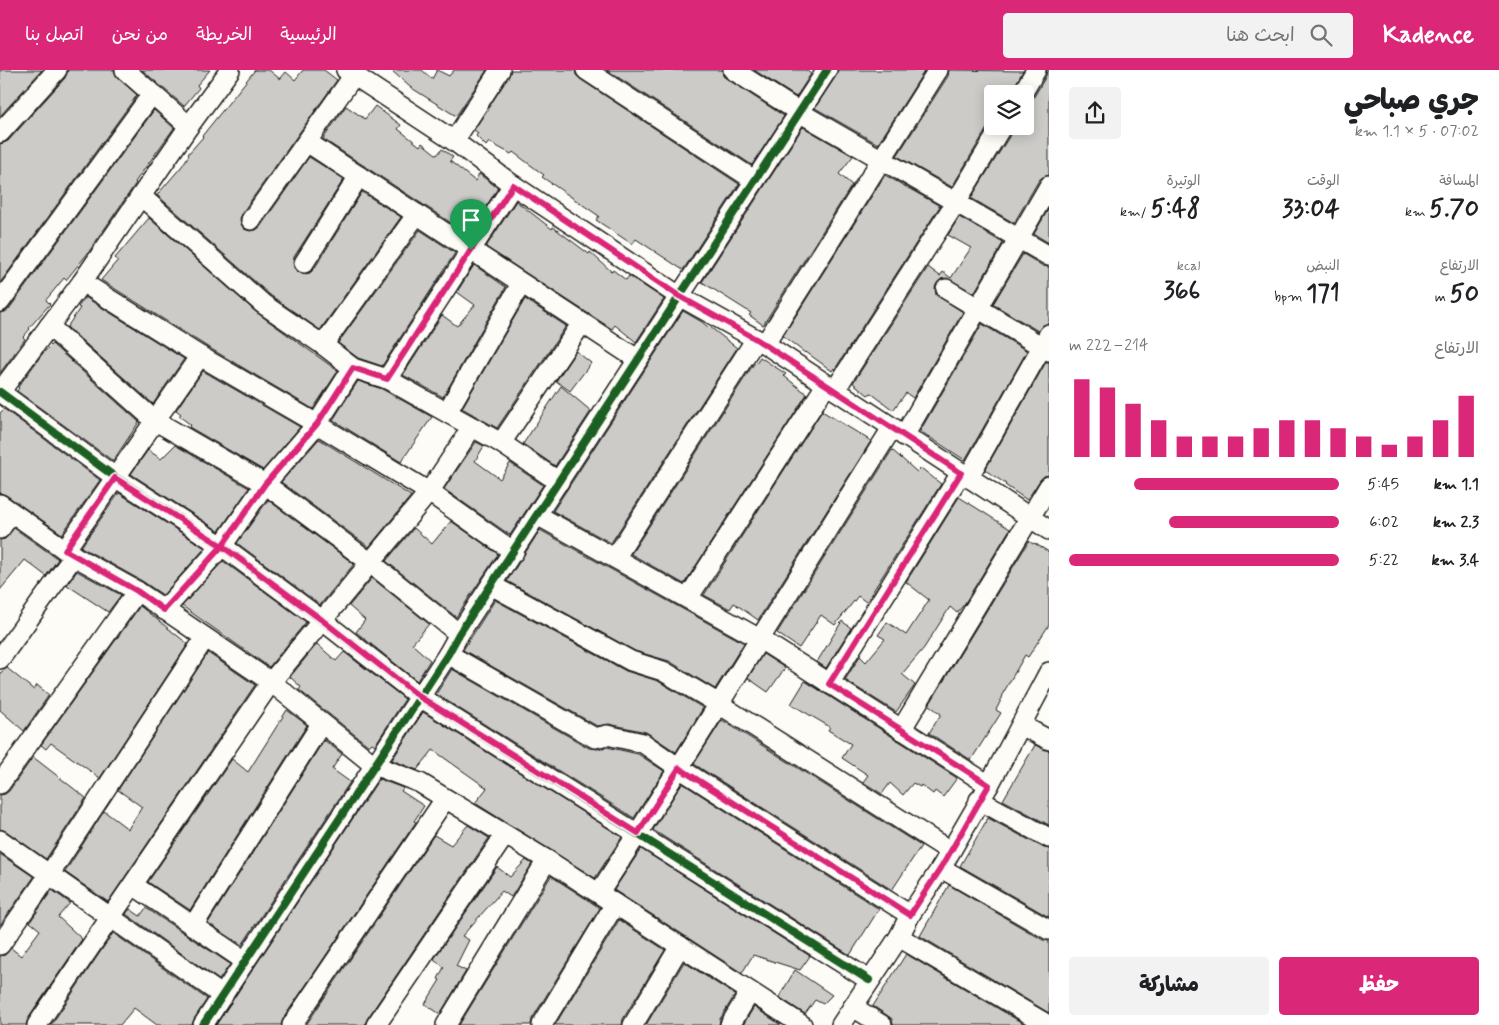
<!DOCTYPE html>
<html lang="ar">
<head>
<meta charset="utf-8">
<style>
  body { margin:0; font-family:Mynerve,"Playpen Sans Arabic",sans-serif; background:#f2f2f2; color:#202124; direction:rtl; height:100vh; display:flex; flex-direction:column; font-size:19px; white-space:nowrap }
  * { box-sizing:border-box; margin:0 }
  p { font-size:16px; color:#757577 }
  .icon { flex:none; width:28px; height:28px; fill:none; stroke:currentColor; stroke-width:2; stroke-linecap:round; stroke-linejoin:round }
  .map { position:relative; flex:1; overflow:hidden; direction:ltr }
  .panel { display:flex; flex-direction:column; background:#fff; width:450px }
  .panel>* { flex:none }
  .buttons { position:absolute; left:984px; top:15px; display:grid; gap:10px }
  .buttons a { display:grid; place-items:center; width:50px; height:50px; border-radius:5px; background:#fff; box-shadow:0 2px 12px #0003; font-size:25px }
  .pin { position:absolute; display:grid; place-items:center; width:42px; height:42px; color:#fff; margin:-51px -21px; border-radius:50% 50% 50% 0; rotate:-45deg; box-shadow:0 0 5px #0007 }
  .pin .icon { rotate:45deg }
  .round { display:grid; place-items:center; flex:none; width:52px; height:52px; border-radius:5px; background:#f2f2f2 }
  .head { display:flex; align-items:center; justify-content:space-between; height:85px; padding:0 20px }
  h1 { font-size:28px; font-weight:800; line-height:38px }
  .figures { display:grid; grid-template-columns:repeat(3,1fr); gap:8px; height:85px; padding:5px 20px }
  .figures div { display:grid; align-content:center }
  .figures b { font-size:25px; font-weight:800 }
  .figures small { font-size:14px; font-weight:400 }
  .figures p { font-size:14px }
  .chart { height:140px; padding:10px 20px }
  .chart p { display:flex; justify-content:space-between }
  .chart svg { width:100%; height:90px; margin-top:5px; stroke:#db2777; stroke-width:6 }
  .primary-button { display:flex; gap:10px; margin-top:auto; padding:10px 20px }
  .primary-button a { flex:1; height:58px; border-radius:5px; background:#db2777; color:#fff; font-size:20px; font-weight:800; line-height:58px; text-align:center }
  .primary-button a+a { background:#f2f2f2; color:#202124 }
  ul { padding:0 20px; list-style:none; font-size:16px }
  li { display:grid; grid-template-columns:80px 60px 1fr; align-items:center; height:38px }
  li i { height:12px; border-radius:6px; background:#db2777 }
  header { display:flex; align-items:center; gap:30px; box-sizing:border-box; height:70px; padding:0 25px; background:#db2777; color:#fff }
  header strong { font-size:24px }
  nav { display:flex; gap:28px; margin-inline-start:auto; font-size:18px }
  .search { width:350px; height:45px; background:#f2f2f2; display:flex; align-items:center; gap:12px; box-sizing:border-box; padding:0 18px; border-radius:5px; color:#757577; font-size:19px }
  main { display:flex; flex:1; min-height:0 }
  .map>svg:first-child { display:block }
  .building { fill:#cccbc8; stroke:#1c1c1c }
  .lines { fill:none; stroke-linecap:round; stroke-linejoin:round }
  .minor-casing { stroke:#1c1c1c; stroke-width:22 }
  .minor { stroke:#fdfcf7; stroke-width:19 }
  .cycleway-casing { stroke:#fdfcf7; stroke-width:11 }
  .cycleway { stroke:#1b5e20; stroke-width:8 }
  .route-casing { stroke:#fff; stroke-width:10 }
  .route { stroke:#db2777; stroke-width:6 }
</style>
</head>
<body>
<header>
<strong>Kadence</strong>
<div class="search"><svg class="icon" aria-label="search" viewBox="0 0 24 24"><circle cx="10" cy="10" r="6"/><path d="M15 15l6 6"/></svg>ابحث هنا</div>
<nav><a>الرئيسية</a><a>الخريطة</a><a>من نحن</a><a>اتصل بنا</a></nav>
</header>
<main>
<section class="panel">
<div class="head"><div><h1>جري صباحي</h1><p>07:02 · 5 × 1.1 km</p></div><a class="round"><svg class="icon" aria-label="share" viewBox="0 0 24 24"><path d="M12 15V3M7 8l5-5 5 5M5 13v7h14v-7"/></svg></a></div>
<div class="figures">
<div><p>المسافة</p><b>5.70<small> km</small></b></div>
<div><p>الوقت</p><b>33:04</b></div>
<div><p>الوتيرة</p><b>5:48<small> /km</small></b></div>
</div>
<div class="figures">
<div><p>الارتفاع</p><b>50<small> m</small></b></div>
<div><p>النبض</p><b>171<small> bpm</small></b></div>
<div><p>kcal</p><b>366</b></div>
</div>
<div class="chart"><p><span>الارتفاع</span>214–222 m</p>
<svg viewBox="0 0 160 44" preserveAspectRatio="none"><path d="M5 44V6M15 44V10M25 44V18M35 44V26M45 44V34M55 44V34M65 44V34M75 44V30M85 44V26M95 44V26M105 44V30M115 44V34M125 44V38M135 44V34M145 44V26M155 44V14"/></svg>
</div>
<ul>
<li><b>1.1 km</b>5:45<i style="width:76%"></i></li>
<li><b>2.3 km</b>6:02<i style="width:63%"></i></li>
<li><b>3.4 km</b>5:22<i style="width:100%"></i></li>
</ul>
<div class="primary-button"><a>حفظ</a><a>مشاركة</a></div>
</section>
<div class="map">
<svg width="1049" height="955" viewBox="0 0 1049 955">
  <rect width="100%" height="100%" fill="#fdfcf7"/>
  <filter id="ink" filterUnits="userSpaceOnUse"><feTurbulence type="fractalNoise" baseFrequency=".02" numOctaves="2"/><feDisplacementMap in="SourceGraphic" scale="10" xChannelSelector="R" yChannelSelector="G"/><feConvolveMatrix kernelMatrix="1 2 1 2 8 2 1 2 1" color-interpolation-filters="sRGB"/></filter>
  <g filter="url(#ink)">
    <g class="building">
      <path d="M 0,0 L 42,0 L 0,46 Z"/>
      <path d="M 68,0 L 114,0 L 118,8 L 137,25 L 0,213 L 0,74 L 8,71 L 65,8 Z"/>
      <path d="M 142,0 L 210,0 L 197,15 L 199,18 L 184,36 Z"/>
      <path d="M 255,0 L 269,0 L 280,9 L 286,2 L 295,10 L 303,0 L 324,0 L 337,10 L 242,143 L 240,149 L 241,154 L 244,159 L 250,161 L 256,160 L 260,157 L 309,87 L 344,109 L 294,187 L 293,193 L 294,198 L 298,202 L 304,204 L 310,203 L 314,199 L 362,122 L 401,147 L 320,260 L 270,225 L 157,125 L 182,96 L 189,85 L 188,84 L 203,67 L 202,66 Z"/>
      <path d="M 391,0 L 422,0 L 432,9 L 437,0 L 449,6 L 454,0 L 487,0 L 456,46 L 410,17 Z"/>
      <path d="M 511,0 L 575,0 L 576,5 L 580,9 L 739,114 L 683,200 L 636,169 L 632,174 L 596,150 L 599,146 L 542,107 L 544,105 L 513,82 L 511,84 L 489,72 L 486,76 L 476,66 L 478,63 L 474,60 L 509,6 Z"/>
      <path d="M 607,0 L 722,0 L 723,6 L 727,9 L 784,46 L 752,95 Z"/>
      <path d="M 754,0 L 806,0 L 811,4 L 796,27 Z"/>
      <path d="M 838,0 L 925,0 L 878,74 L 815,38 L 836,6 Z"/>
      <path d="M 949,0 L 1023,1 L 1011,24 L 992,24 L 992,50 L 952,117 L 897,86 L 948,6 Z"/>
      <path d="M 1047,0 L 1049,0 L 1049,105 L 1043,107 L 1039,110 L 1014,153 L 971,128 L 1012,62 L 1013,56 L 1025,56 L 1025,35 L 1032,30 L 1046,6 Z"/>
      <path d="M 346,36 L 365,49 L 375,36 L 401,55 L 398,59 L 420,76 L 422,73 L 437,85 L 442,79 L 453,87 L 450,91 L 475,111 L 479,104 L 498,118 L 468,164 L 323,69 Z"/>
      <path d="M 154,40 L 174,58 L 135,112 L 136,113 L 88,183 L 66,210 L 64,208 L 46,230 L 50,234 L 29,258 L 30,259 L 23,267 L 25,269 L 0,303 L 0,243 L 5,242 L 9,239 Z"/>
      <path d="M 803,57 L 853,86 L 839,104 L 852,115 L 763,255 L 749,245 L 751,243 L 702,212 Z"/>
      <path d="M 885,105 L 940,136 L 835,299 L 834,298 L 832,301 L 806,282 L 805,283 L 783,266 Z"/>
      <path d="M 516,131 L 552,159 L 553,157 L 589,184 L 590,182 L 612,202 L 613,200 L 626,210 L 629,206 L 664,229 L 636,272 L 615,255 L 612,259 L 486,177 Z"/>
      <path d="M 1049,138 L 1049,173 L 1034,164 Z"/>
      <path d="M 959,147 L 1003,173 L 974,223 L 947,208 L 941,209 L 937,213 L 935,218 L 936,225 L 963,242 L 913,328 L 906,323 L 893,340 L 871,323 L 868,325 L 853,313 L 928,197 L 940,206 L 943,202 L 951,208 L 971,178 L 948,165 Z"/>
      <path d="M 149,148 L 256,242 L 338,301 L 313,339 L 206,276 L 101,210 L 118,190 L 115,188 Z"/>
      <path d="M 420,160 L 455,183 L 382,296 L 358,288 L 338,273 Z"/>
      <path d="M 1023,184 L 1043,196 L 1049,197 L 1049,253 L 1043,255 L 1038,261 L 993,234 Z"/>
      <path d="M 474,195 L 506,217 L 443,327 L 403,305 L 442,245 L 457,256 L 475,235 L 457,222 Z"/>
      <path d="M 85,227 L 184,289 L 153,334 L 67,257 L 80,238 L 78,237 Z"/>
      <path d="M 525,229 L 566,256 L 497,358 L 462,338 Z"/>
      <path d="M 683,241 L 702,252 L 709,258 L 710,257 L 737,278 L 611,473 L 553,441 Z"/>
      <path d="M 982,254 L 1027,281 L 965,390 L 920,361 Z"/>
      <path d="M 52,274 L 139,352 L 113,391 L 17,321 L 19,318 L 18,317 L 43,283 Z"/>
      <path d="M 576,281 L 591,293 L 570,321 L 556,311 Z"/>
      <path d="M 760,287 L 786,304 L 784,306 L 807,324 L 684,514 L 631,484 L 755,292 L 756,293 Z"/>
      <path d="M 1046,292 L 1049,292 L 1049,405 L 1044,406 L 1040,410 L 1027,430 L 1005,415 L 1006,414 L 985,400 Z"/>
      <path d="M 203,301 L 300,357 L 263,400 L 189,357 L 191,355 L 179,346 L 181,344 L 176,340 Z"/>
      <path d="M 358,311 L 382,319 L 432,347 L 401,392 L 333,350 Z"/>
      <path d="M 561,316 L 591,341 L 555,396 L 523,374 Z"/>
      <path d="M 4,339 L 100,410 L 62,464 L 6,425 L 0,423 L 0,343 Z"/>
      <path d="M 822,341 L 871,371 L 758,550 L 734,533 L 730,539 L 704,525 Z"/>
      <path d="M 319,369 L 411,426 L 369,477 L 281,412 Z"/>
      <path d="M 476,372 L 484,376 L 475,391 L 500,409 L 510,393 L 543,415 L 510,465 L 444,419 Z"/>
      <path d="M 175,375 L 249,418 L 219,461 L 131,404 L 148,380 L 161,389 Z"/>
      <path d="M 892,380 L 917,402 L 921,398 L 941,414 L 866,532 L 858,526 L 835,555 L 821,545 L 799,578 L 777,563 Z"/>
      <path d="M 119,423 L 205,478 L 163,525 L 142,511 L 81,477 Z"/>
      <path d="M 959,427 L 1010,459 L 965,533 L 957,543 L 950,537 L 924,578 L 902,604 L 915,615 L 896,642 L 845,610 L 860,586 L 866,592 L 885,569 L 878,565 L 887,552 L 906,565 L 929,530 L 906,512 Z"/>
      <path d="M 268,430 L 354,494 L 320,535 L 237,473 Z"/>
      <path d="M 451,451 L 498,484 L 456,547 L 386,491 L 414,458 L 432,474 Z"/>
      <path d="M 14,458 L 58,489 L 46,506 L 25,490 L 0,520 L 0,470 L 5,469 Z"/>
      <path d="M 540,460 L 744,573 L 715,619 L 669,591 L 635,581 L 507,511 Z"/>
      <path d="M 1029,471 L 1033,474 L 1034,473 L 1049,482 L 1049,555 L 1028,587 L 1025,585 L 1002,625 L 1003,626 L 996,640 L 1001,643 L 971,690 L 929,663 L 941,644 L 929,635 Z"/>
      <path d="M 223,491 L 306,552 L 269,597 L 182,536 Z"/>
      <path d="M 77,501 L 121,525 L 108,542 L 67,515 Z"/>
      <path d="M 372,508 L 429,554 L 412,574 L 430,590 L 417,611 L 356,562 L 365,550 L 349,536 Z"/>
      <path d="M 495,530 L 626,601 L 658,611 L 703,638 L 676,682 L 646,662 L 609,654 L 597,656 L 463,580 Z"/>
      <path d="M 140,536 L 188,574 L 100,708 L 51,673 L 46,679 L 41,675 Z"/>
      <path d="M 842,551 L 851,558 L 826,598 L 817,592 Z"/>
      <path d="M 317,574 L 336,591 L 344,582 L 405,629 L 375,675 L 372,673 L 369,676 L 355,665 L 299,620 L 301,617 L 290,607 Z"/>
      <path d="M 208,583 L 255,615 L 108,832 L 65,802 L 104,741 L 128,759 L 142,737 L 118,720 Z"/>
      <path d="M 763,584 L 785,598 L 768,622 L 748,608 Z"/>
      <path d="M 7,598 L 34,620 L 37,615 L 49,625 L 24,661 L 0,640 L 0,603 Z"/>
      <path d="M 452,599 L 589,678 L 598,679 L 607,677 L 638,684 L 664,701 L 634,748 L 436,624 Z"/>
      <path d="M 805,611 L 957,708 L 943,727 L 935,721 L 933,724 L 921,715 L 920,717 L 913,713 L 903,725 L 890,713 L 882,724 L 863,712 L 868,705 L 842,688 L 851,674 L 828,660 L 830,657 L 791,634 Z"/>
      <path d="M 287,640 L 307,655 L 190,840 L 148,812 L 232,689 L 248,702 Z"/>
      <path d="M 423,642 L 622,767 L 595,808 L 475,733 L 487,718 L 433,680 L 417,700 L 392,690 Z"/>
      <path d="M 722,650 L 921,776 L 892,820 L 694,694 Z"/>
      <path d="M 324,670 L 342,684 L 332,699 L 350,712 L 242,875 L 208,853 Z"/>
      <path d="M 1035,675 L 1049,681 L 1049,755 L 1003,730 Z"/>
      <path d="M 33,687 L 86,728 L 46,789 L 6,761 L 0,759 L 0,725 L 5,724 L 9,721 Z"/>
      <path d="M 379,709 L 403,718 L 401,721 L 424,736 L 414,751 L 416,752 L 283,949 L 281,955 L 216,955 Z"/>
      <path d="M 682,713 L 879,839 L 850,885 L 653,760 Z"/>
      <path d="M 988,748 L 1044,778 L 1049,779 L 1049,847 L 960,796 Z"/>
      <path d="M 468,755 L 489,768 L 367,949 L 365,955 L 306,955 L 434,765 L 451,775 Z"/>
      <path d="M 641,779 L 810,886 L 800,900 L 753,885 L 742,903 L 614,820 Z"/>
      <path d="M 0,784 L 34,807 L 0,855 Z"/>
      <path d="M 526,790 L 532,794 L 511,827 L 502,821 L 462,866 L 469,870 L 456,896 L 466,901 L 440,944 L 425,934 L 440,910 L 438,909 L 444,897 L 434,889 L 497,797 L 510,807 Z"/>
      <path d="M 551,806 L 600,838 L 532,949 L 531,955 L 459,955 Z"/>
      <path d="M 949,815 L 1043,870 L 1049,871 L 1049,943 L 920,866 Z"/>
      <path d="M 52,820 L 70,833 L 58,847 L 82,869 L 28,949 L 26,955 L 0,955 L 0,886 L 5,885 L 11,878 L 21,886 L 40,860 L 30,852 Z"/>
      <path d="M 146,838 L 230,894 L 219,910 L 126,844 L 130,839 L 140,846 Z"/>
      <path d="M 619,850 L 665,880 L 623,949 L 622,955 L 555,955 Z"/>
      <path d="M 113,863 L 207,929 L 194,949 L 192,955 L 157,955 L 134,938 L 120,955 L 51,955 Z"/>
      <path d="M 906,884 L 1026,955 L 893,955 L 892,949 L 888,946 L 873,936 Z"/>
      <path d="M 684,892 L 735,925 L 720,949 L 719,955 L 646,955 Z"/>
      <path d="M 795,900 L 832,925 L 823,934 L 815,930 L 805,944 L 779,927 Z"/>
      <path d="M 754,937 L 781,955 L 743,955 Z"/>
    </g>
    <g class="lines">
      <g class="minor-casing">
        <g id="minor">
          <path d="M 125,0 L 189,56"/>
          <path d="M 346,0 L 454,71 L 513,115 L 679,226 L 765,274 L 1049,460"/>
          <path d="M 586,0 L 754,110"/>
          <path d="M 733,0 L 799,42 L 1049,186"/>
          <path d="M 1022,24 L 1036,0"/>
          <path d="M 0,63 L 57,0"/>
          <path d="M 454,71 L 500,0"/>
          <path d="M 307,72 L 637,289"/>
          <path d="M 141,126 L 263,234 L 323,275 L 353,298 L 387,309 L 501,373 L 559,412"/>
          <path d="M 251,150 L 354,5"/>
          <path d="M 304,193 L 359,106"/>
          <path d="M 82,212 L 200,286 L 317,354 L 429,422 L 514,482"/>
          <path d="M 946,219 L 1049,281"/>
          <path d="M 0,232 L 152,24"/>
          <path d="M 49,256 L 154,350 L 265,414 L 371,493 L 459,564"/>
          <path d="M 765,274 L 938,0"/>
          <path d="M 323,275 L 417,144"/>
          <path d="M 387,309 L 513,115"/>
          <path d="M 835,320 L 956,132 L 1002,56"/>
          <path d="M 0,322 L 115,407 L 222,476 L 323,551 L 420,627 L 869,910"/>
          <path d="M 0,322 L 82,212 L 189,56 L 230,0"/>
          <path d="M 447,342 L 521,214"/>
          <path d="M 904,366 L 1049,116"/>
          <path d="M 501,373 L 582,253"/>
          <path d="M 968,408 L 1049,264"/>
          <path d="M 0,434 L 74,486 L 137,521 L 271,612 L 374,695 L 420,713 L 547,790 L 802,955"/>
          <path d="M 537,445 L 760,569 L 989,715"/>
          <path d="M 0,459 L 11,443"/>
          <path d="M 65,480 L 200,286"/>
          <path d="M 615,488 L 756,269"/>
          <path d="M 491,515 L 631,591 L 663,601 L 719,634 L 950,781"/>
          <path d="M 688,528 L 826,315"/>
          <path d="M 164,540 L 222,476 L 265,414 L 317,354 L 353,298"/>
          <path d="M 448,584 L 595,668 L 607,665 L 643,673 L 679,698 L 910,845"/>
          <path d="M 0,589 L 74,486"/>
          <path d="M 829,614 L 961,403"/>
          <path d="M 1021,655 L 1049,670"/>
          <path d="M 901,660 L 1049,416"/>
          <path d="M 0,714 L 137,521"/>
          <path d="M 979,730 L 1049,768"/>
          <path d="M 0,770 L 223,926"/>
          <path d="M 941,798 L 1049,860"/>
          <path d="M 133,815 L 245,891"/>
          <path d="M 599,823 L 638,763 L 892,358"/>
          <path d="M 193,856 L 321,654"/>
          <path d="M 899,867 L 1048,955"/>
          <path d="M 0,875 L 49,805 L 205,568"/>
          <path d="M 853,937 L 882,955"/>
          <path d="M 37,955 L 271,612 L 429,422 L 472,357"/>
          <path d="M 203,955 L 420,627 L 448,584 L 459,564 L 827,0"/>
          <path d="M 292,955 L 445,729"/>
          <path d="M 376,955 L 505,765"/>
          <path d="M 446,955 L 547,790"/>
          <path d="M 542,955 L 615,834"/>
          <path d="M 633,955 L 680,876"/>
          <path d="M 730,955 L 750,922"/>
          <path d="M 841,955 L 899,867 L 910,845 L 941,798 L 989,715 L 1049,602"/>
        </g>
      </g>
      <use href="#minor" class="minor"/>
      <g class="cycleway-casing">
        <g id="cycleway">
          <path d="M 0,322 L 115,407 L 222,476 L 323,551 L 420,627 L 869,910"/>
          <path d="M 203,955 L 420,627 L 448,584 L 459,564 L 827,0"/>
        </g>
      </g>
      <use href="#cycleway" class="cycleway"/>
    </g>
  </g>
  <g class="lines" filter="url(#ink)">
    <g class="route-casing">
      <path id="route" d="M 471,180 L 387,309 L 353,298 L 317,354 L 265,414 L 222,476 L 164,540 L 137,521 L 65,480 L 115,408 L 222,476 L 322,550 L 420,627 L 638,763 L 679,698 L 910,845 L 941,798 L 989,715 L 829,614 L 961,403 L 756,269 L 679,226 L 513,115 L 471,180"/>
    </g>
    <use href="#route" class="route"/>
  </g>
</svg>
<div class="buttons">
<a><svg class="icon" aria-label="layers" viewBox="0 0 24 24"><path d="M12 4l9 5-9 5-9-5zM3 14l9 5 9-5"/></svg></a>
</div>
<div class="pin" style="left:471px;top:180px;background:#1e9e55"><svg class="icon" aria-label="arrive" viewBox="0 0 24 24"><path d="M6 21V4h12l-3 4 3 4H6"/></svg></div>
</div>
</main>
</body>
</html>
